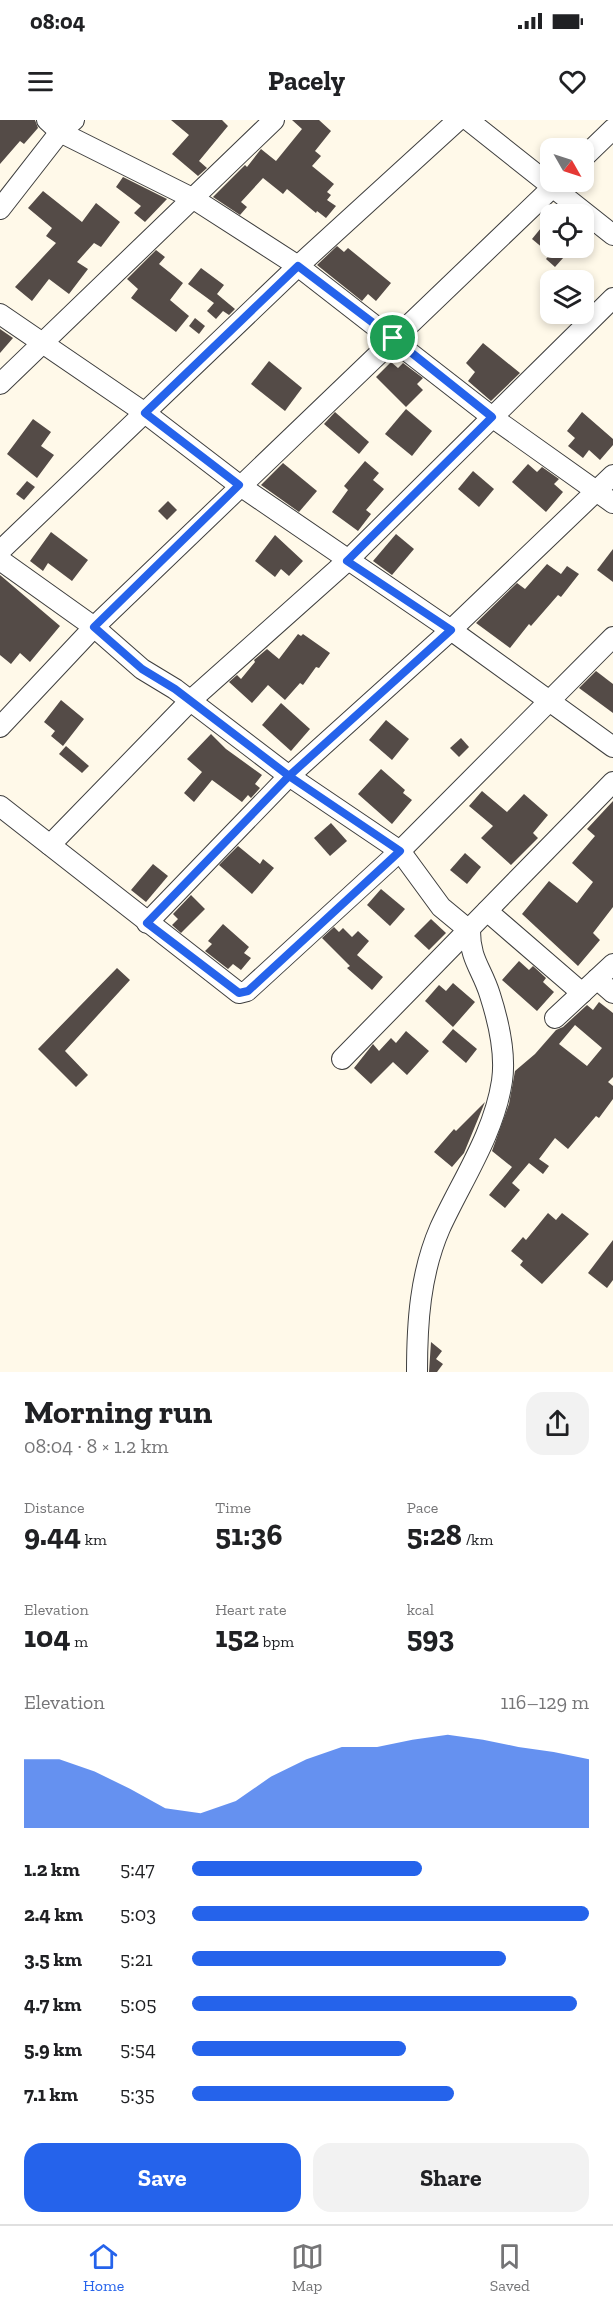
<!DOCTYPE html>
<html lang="en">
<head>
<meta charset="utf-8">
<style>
  body { margin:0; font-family:"Zilla Slab",serif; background:#f2f2f2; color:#202124; height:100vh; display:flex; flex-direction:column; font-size:22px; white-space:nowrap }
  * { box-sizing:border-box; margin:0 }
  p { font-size:20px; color:#757577 }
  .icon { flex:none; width:33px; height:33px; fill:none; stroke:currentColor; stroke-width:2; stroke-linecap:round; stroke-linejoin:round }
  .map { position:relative; height:1252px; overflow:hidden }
  .details { display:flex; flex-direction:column; background:#fff; flex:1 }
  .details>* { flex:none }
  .needle { width:39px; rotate:129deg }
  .buttons { position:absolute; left:540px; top:18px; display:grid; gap:12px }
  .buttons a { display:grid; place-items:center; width:54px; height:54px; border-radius:12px; background:#fff; box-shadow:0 3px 9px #0003; font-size:30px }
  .pin { position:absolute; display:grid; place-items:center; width:51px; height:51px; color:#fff; margin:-26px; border:3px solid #fff; border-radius:50%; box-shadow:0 2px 6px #0007 }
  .round { display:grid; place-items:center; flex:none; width:63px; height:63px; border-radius:18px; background:#f2f2f2 }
  .overview { display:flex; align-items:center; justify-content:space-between; height:102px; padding:0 24px }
  h1 { font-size:33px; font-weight:700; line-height:45px }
  .figures { display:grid; grid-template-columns:repeat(3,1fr); gap:9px; height:102px; padding:6px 24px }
  .figures div { display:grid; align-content:center }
  .figures b { font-size:30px; font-weight:700 }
  .figures small { font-size:16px; font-weight:400 }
  .figures p { font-size:16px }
  .chart { height:168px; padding:12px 24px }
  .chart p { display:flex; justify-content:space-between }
  .chart svg { width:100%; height:108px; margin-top:6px; fill:#2563eb; opacity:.7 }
  .action { display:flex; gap:12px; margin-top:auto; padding:12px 24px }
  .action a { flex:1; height:69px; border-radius:18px; background:#2563eb; color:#fff; font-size:24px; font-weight:700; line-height:69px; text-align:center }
  .action a+a { background:#f2f2f2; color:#202124 }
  ul { padding:0 24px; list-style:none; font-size:20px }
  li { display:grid; grid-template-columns:96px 72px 1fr; align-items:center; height:45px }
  li i { height:15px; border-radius:8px; background:#2563eb }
  .status { display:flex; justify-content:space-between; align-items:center; height:42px; padding:0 30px; background:#fff; direction:ltr }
  .status svg { height:16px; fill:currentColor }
  header { display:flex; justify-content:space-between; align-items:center; height:78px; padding:0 24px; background:#fff; font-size:27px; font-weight:700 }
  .tab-bar { display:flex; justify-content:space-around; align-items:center; height:84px; border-top:2px solid #e0e0e0; background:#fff; font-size:16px; color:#757577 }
  .tab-bar a { display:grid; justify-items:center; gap:3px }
  .tab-bar .current { color:#2563eb }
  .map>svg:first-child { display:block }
  .building { fill:#544b47; fill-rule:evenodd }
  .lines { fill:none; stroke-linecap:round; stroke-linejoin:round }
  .minor-casing { stroke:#3e3e3e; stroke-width:22 }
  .minor { stroke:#fff; stroke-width:20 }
  .route-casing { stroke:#fff; stroke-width:12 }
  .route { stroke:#2563eb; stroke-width:8 }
</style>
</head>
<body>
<div class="status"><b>08:04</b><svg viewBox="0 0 49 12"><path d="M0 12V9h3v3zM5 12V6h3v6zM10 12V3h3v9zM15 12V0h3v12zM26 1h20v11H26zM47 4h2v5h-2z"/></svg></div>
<header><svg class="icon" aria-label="menu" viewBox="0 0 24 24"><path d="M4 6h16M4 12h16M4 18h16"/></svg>Pacely<svg class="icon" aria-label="heart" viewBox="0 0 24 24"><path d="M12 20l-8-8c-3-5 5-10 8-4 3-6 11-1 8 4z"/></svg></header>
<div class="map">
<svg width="613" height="1252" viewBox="0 0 613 1252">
  <rect width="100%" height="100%" fill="#fff9e9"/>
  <g class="building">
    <path d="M 0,0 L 35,0 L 38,8 L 24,24 L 20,21 L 0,44 Z"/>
    <path d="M 171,0 L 222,0 L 228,6 L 199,41 L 207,48 L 198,56 L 172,34 L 189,15 Z"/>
    <path d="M 292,0 L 319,0 L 331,11 L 315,31 L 321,36 L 312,46 L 334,64 L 327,72 L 331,75 L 327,80 L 336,86 L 326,98 L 317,91 L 316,93 L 287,69 L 283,74 L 263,58 L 241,82 L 247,87 L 240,95 L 213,77 L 245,45 L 247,47 L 261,29 L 276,41 L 302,9 Z"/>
    <path d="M 123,57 L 167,79 L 145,102 L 134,93 L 141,86 L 116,67 Z"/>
    <path d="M 43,71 L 82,102 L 96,83 L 120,102 L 101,127 L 94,123 L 77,142 L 88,149 L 69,174 L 49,159 L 32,181 L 15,167 L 56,123 L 46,116 L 52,108 L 28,88 Z"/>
    <path d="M 550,97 L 550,128 L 572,128 L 555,147 L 546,139 L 550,134 L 532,119 Z"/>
    <path d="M 337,126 L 344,132 L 348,128 L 391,163 L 376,181 L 368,174 L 362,181 L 317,145 Z"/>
    <path d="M 156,130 L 165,137 L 159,144 L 183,163 L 170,180 L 189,196 L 176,212 L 131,178 L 138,169 L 127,159 Z"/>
    <path d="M 201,148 L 224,165 L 217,174 L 235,189 L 229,195 L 223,191 L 216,199 L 207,191 L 214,183 L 188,164 Z"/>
    <path d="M 195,198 L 205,206 L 199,214 L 189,206 Z"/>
    <path d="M 0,209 L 13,218 L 0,233 Z"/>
    <path d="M 483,223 L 520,253 L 491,281 L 468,261 L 475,252 L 466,243 Z"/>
    <path d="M 269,241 L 302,268 L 285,291 L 251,264 Z"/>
    <path d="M 391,242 L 398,248 L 403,243 L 423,258 L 417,264 L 423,270 L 406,287 L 376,257 Z"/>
    <path d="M 406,289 L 432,311 L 412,336 L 385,314 Z"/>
    <path d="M 335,292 L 369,322 L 359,334 L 324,304 Z"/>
    <path d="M 582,292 L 613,319 L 613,325 L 600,340 L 589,330 L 583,338 L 568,326 L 575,318 L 567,311 Z"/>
    <path d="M 33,299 L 51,312 L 41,326 L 54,335 L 37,358 L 7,334 Z"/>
    <path d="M 365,341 L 379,353 L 373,360 L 384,369 L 366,390 L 371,394 L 358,411 L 332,392 L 348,370 L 344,366 Z"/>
    <path d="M 283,343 L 317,371 L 299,392 L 261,365 Z"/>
    <path d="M 528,344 L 537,352 L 542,347 L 559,359 L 554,364 L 563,372 L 546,392 L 512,362 Z"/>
    <path d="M 473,351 L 494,369 L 479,387 L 458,369 Z"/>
    <path d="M 27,361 L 35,367 L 24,380 L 16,374 Z"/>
    <path d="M 168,381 L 177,390 L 167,400 L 158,391 Z"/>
    <path d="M 51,412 L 88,440 L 72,461 L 48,443 L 43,451 L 30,441 Z"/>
    <path d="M 396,414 L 414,429 L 392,455 L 373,441 Z"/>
    <path d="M 275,415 L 303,441 L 289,456 L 281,449 L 275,457 L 255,441 Z"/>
    <path d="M 613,429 L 613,462 L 597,450 Z"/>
    <path d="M 547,444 L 561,454 L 567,446 L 579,454 L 561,477 L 558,475 L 531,506 L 529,504 L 510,528 L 476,503 L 517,463 L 525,469 Z"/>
    <path d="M 0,455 L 60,506 L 30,542 L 20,533 L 11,544 L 0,535 Z"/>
    <path d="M 298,514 L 301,516 L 303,514 L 330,533 L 319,548 L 316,547 L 303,565 L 300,563 L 285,580 L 268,565 L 252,583 L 229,562 L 237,555 L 241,559 L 255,542 L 254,540 L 267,529 L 279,539 Z"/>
    <path d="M 596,551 L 613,564 L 613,593 L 579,568 Z"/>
    <path d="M 61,580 L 84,599 L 63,626 L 51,616 L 55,611 L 44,602 Z"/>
    <path d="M 281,583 L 310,609 L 291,631 L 262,605 Z"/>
    <path d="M 386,600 L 409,619 L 392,640 L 369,620 Z"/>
    <path d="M 211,614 L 226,629 L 262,655 L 255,664 L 260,668 L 251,678 L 248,675 L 242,682 L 212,660 L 194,682 L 184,673 L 202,652 L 187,639 Z"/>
    <path d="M 461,618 L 469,627 L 459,637 L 450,628 Z"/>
    <path d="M 66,626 L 89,646 L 82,653 L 59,634 Z"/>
    <path d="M 381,649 L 405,670 L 403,673 L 412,680 L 392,704 L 358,674 Z"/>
    <path d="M 482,671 L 507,692 L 524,674 L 548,695 L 533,713 L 538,718 L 511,745 L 481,718 L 493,706 L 469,686 Z"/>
    <path d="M 613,681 L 613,787 L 593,813 L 600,820 L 578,846 L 522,794 L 549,761 L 577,783 L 593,762 L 572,743 L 595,716 L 587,709 Z"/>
    <path d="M 331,703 L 347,721 L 330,736 L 314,718 Z"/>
    <path d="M 238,726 L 260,744 L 263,739 L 274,748 L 252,774 L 219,745 Z"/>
    <path d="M 465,733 L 481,747 L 467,764 L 450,750 Z"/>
    <path d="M 153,744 L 168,756 L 146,782 L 131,770 Z"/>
    <path d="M 381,769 L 405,789 L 390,806 L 367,785 Z"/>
    <path d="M 191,775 L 205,789 L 181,813 L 172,805 L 178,799 L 173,794 Z"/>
    <path d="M 431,799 L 446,813 L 429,830 L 414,816 Z"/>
    <path d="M 223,804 L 249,827 L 244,833 L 251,838 L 241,850 L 233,844 L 228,849 L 205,831 L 212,824 L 208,821 Z"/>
    <path d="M 334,807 L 339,812 L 343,808 L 352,817 L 358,811 L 369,821 L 357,835 L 383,857 L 372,870 L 347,848 L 350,846 L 322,818 Z"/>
    <path d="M 519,841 L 529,850 L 533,846 L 546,858 L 543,862 L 554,872 L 537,891 L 502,860 Z"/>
    <path d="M 117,848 L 130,860 L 65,931 L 88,955 L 76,967 L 38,929 Z"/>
    <path d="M 453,863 L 475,882 L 453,907 L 425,881 L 439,865 L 446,871 Z"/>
    <path d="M 599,882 L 613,893 L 613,957 L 608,962 L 613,966 L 613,979 L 599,998 L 596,996 L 568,1029 L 555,1018 L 539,1039 L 549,1046 L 543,1054 L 529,1043 L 512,1063 L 520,1070 L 505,1088 L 489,1075 L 512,1047 L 492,1031 L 509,984 L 515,951 L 535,934 L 556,910 L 563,907 L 587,885 L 593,890 ZM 575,905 L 602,928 L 587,946 L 559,924 Z"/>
    <path d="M 453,909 L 477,929 L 466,943 L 442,922 Z"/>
    <path d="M 406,911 L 429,931 L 407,955 L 393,942 L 371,964 L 354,948 L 373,924 L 379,931 L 391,918 L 396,923 Z"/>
    <path d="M 485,982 L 464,1033 L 452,1047 L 434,1032 L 454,1009 L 456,1011 Z"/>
    <path d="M 548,1093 L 556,1100 L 562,1093 L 589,1114 L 542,1164 L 520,1145 L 523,1141 L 511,1131 L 523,1117 L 526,1120 Z"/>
    <path d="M 613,1120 L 613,1160 L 607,1168 L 588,1153 Z"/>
    <path d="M 431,1222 L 442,1231 L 436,1239 L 443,1244 L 437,1252 L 429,1252 Z"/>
  </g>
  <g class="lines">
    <g class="minor-casing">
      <g id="minor">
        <path d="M 47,0 L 60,12 L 194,79 L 298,146 L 492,297 L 613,383"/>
        <path d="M 468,0 L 613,115"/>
        <path d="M 584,37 L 613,9"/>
        <path d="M 0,89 L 60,12 L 74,0"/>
        <path d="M 0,194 L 145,293 L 239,365 L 451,510 L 613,627"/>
        <path d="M 0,264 L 274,0"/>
        <path d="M 0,431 L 298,146 L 458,0"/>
        <path d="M 0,440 L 94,507 L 142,549 L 175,569 L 289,656 L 400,731 L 441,787 L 470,811 C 470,840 482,849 490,875 C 498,900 506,934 502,961 C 494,1014 462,1060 440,1108 C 420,1154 417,1203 417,1252"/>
        <path d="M 0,607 L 94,507 L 558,62"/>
        <path d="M 0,686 L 239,873 L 247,871 L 400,731 L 613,517"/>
        <path d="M 50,725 L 190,581 L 347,441 L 613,178"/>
        <path d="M 487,791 L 582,873"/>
        <path d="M 147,803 L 289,656 L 451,510 L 613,355"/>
        <path d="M 597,859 L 613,873"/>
        <path d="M 555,898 L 613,844"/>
        <path d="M 342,939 L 613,662"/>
      </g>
    </g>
    <use href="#minor" class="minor"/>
  </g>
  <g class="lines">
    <g class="route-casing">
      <path id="route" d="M 393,218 L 298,146 L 145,293 L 239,365 L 94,507 L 142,549 L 175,569 L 289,656 L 400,731 L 248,871 L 239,873 L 147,803 L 289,656 L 451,510 L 347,441 L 492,297 L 393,218"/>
    </g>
    <use href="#route" class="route"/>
  </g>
</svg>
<div class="buttons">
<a><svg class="needle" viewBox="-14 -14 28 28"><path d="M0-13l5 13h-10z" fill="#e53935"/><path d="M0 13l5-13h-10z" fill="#757577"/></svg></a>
<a><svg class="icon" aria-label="locate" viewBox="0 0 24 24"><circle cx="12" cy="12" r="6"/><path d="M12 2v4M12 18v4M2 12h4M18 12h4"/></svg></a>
<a><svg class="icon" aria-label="layers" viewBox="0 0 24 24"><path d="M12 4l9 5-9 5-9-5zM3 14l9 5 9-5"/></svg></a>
</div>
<div class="pin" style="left:393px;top:218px;background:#1e9e55"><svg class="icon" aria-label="arrive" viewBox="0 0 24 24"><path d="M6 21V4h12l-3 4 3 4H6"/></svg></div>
</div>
<section class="details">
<div class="overview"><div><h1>Morning run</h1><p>08:04 · 8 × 1.2 km</p></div><a class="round"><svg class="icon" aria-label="share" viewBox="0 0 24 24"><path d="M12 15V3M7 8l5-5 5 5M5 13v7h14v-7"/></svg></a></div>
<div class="figures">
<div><p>Distance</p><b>9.44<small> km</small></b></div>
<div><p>Time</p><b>51:36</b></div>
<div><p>Pace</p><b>5:28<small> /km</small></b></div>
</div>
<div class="figures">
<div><p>Elevation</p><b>104<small> m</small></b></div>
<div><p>Heart rate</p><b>152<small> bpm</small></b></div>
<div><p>kcal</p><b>593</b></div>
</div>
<div class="chart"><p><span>Elevation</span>116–129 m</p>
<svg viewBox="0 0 160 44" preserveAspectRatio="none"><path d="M0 44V16L10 16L20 21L30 28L40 36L50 38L60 33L70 23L80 16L90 11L100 11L110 8L120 6L130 8L140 11L150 13L160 16V44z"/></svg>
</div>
<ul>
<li><b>1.2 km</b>5:47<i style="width:58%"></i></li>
<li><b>2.4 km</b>5:03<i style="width:100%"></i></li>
<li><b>3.5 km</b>5:21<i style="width:79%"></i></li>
<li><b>4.7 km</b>5:05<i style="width:97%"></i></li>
<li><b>5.9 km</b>5:54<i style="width:54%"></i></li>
<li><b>7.1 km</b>5:35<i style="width:66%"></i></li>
</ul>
<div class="action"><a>Save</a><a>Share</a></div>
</section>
<nav class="tab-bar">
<a class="current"><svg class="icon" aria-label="home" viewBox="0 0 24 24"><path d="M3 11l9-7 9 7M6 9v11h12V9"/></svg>Home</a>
<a><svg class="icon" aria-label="map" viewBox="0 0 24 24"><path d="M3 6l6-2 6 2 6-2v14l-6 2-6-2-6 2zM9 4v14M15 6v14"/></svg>Map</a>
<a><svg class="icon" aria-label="saved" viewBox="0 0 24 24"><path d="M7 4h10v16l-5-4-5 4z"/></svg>Saved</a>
</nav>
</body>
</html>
